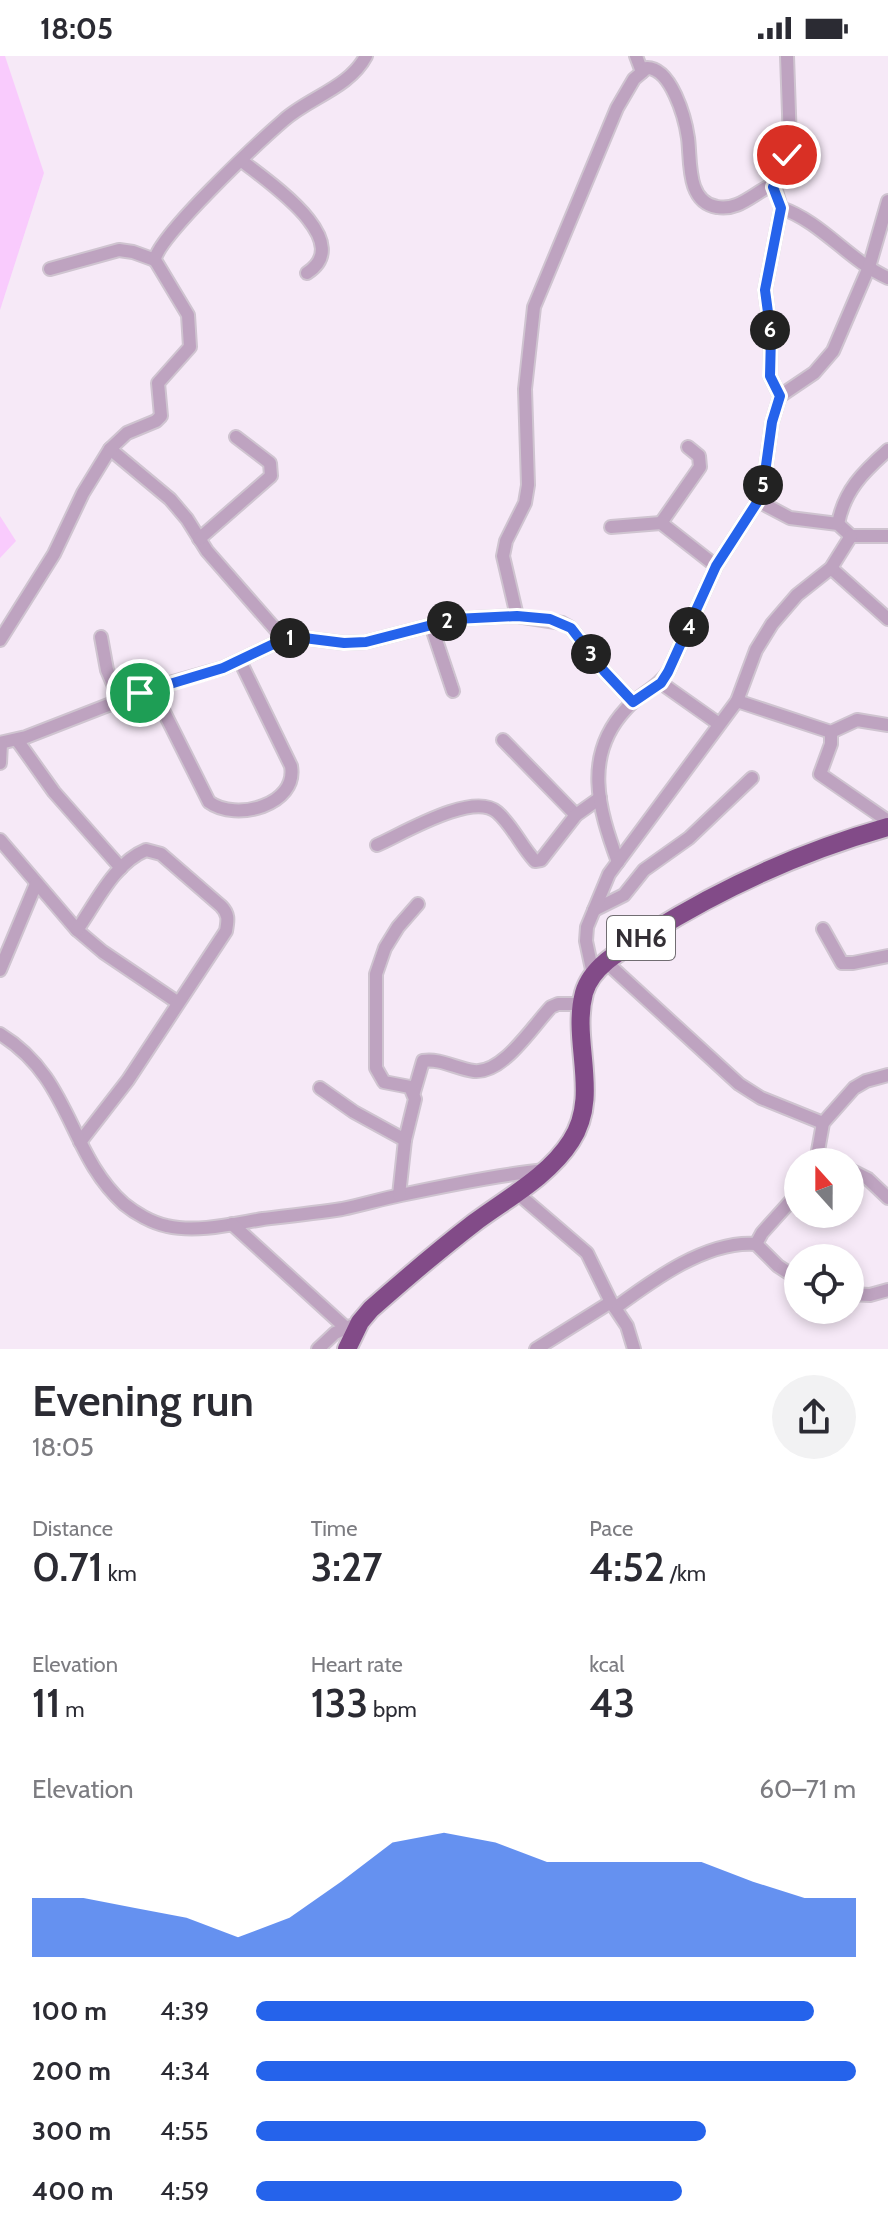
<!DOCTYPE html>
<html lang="en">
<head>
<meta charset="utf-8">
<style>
  body { margin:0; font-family:Cabin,sans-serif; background:#f2f2f3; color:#2b2b33; height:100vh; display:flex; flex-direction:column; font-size:30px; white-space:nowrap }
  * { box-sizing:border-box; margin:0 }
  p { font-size:26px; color:#7c7c81 }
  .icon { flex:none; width:44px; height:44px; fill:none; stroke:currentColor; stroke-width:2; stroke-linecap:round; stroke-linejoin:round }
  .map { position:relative; height:1293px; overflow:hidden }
  .side { display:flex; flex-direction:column; background:#fff; flex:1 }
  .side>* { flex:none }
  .needle { width:52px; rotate:339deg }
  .tools { position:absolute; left:784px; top:1092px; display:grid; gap:16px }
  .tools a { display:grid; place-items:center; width:80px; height:80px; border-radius:50%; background:#fff; box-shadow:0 4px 12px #0003; font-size:40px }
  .pin { position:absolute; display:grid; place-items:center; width:68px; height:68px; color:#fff; margin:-34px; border:4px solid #fff; border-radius:50%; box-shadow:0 2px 8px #0007 }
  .km { position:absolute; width:40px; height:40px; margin:-20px; border-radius:50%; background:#222; color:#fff; font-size:22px; line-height:40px; text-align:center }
  .round { display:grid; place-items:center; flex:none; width:84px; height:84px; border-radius:42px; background:#f2f2f3 }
  .overview { display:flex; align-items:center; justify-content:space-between; height:136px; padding:0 32px }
  h1 { font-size:44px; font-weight:600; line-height:60px }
  .stats { display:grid; grid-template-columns:repeat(3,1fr); gap:12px; height:136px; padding:8px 32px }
  .stats div { display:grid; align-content:center }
  .stats b { font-size:40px; font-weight:600 }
  .stats small { font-size:22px; font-weight:400 }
  .stats p { font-size:22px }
  .chart { height:224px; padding:16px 32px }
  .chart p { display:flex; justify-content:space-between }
  .chart svg { width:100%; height:144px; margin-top:8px; fill:#2563eb; opacity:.7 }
  ul { padding:0 32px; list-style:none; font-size:26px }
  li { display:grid; grid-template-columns:128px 96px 1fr; align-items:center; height:60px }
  li i { height:20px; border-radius:10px; background:#2563eb }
  .status { display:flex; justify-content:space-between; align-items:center; height:56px; padding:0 40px; background:#fff; direction:ltr }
  .status svg { height:22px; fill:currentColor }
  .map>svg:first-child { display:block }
  .green { fill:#f9cbfd }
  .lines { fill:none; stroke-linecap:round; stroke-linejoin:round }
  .minor-casing { stroke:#cfc4d0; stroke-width:16 }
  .highway-casing { stroke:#cfc4d0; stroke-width:22 }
  .minor { stroke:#bea3c0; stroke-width:12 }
  .highway { stroke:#824b88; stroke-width:18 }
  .route-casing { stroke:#fff; stroke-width:16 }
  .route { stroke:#2563eb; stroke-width:10 }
  .labels { text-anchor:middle; stroke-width:8; stroke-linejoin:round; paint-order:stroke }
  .shield { fill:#fff; stroke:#716d72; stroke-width:2 }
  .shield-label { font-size:26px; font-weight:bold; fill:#342f35 }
</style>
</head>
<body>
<div class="status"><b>18:05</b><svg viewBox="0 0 49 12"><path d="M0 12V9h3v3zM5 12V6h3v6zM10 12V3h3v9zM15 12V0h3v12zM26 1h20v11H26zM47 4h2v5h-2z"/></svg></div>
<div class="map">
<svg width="888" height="1293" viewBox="0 0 888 1293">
  <rect width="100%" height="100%" fill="#f6e9f7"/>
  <g class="green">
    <path d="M 0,0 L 5,0 L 44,117 L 0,254 Z"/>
    <path d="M 0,460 L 16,485 L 0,502 Z"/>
  </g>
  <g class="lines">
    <g class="minor-casing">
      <g id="minor">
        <path d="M 636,0 L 642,16"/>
        <path d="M 242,105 C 267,125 357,185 307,217"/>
        <path d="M 773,131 L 790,86 L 787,0"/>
        <path d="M 781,152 C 822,166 848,204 888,222"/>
        <path d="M 50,213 L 119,194 L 133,196 L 155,204"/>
        <path d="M 110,393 L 170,443 L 187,463 L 207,495 L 284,583"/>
        <path d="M 758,445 L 790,462 L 838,468 L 851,480 L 888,480"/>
        <path d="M 661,467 L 700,411 L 699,400 L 688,391"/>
        <path d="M 838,468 C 844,435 863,416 888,394"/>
        <path d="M 611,471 L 661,467 L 716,510"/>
        <path d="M 199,483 L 271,420 L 270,407 L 236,381"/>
        <path d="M 831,512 L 888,563"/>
        <path d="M 517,560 L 503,500 L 506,485 L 525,447 L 528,429 L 525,333 L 534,251 L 617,52 L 634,23 L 647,12 C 671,12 685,61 688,82 C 691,104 686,146 717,151 C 737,155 752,139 768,131 L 776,135 L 781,152 L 765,234 L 771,279 L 770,320 L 780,340"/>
        <path d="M 431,569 L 453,635"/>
        <path d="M 101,581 L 107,614 L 120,644"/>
        <path d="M 0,584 L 54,498 L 83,437 L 110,393 L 127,377 L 156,365 L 161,360 L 158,327 L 190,291 L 188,259 L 155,204 C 156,182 262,83 284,64 C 310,41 349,32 366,0"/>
        <path d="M 661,627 L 719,668"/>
        <path d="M 152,632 L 209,746 C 236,766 298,749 291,710 L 240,605"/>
        <path d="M 737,645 L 831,676 L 857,664 L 888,669"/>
        <path d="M 831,676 L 831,688 L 820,718 L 888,765"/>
        <path d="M 17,684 L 54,736 L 121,812"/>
        <path d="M 503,684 L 576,759"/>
        <path d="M 0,687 L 26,681 L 152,632 L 223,612 L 284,583 L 296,581 L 344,587 L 366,586 L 455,563 L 517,560 L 562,567 L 571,572 L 604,615 L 633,646"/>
        <path d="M 0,707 L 1,687"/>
        <path d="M 0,784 L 77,874 L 103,896 L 177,946"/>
        <path d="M 377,789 C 402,778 473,735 497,756 C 513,770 521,790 535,805 L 541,804 L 576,759 L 600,742"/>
        <path d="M 618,806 C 598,752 583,699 626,653 C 639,638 657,633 668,616 L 716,510 L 758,445 L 764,424 L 772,366 L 780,340 L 814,317 L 833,295 L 869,211 L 888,145"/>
        <path d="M 594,854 L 624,839 L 644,814 L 689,782 L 752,722"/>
        <path d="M 823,873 L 842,907 L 853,907 L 888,900"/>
        <path d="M 77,874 C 96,847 114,807 146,794 L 161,798 L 221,850 C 229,858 228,864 226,875 L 128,1024 L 80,1086"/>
        <path d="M 606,906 L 739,1028 L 761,1042 L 823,1067"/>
        <path d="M 0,914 L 36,828"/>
        <path d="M 593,918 L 586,885 L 587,871 L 609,818 L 737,645 L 756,594 L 772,568 L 797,539 L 831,512 L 851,480"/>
        <path d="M 0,978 C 72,1022 68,1098 124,1148 C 135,1157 152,1167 167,1170 C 197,1177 233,1168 263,1163 C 289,1160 316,1157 342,1153 C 362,1149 381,1143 401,1139 C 448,1129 497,1119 545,1114"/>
        <path d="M 320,1032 L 354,1056 L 405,1084"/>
        <path d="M 414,1036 L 423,1005 C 440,1002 457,1013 474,1015 C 503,1018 532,971 551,951 L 558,948 L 582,948"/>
        <path d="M 816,1106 L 823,1067 L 854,1032 L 866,1025 L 888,1019"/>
        <path d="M 850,1114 L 868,1123 L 888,1142"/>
        <path d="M 516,1136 L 587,1197 L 611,1246 L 627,1270 L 634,1293"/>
        <path d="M 399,1139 L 405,1084 L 415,1043 L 410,1031 L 384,1026 L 376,1012 L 376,918 L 385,892 L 398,871 L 418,848"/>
        <path d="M 232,1168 L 346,1272"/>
        <path d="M 756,1188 L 762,1177 L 798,1137"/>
        <path d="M 850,1238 L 870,1239 L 888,1234"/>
        <path d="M 615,1252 C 653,1224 707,1184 756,1188 L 778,1210 L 798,1223"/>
        <path d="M 318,1293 L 335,1277 L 351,1270"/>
        <path d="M 536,1293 L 611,1246"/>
      </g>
    </g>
    <g class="highway-casing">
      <path id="highway" d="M 347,1293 L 360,1266 L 371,1253 C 405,1223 439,1194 474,1167 C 506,1143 549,1120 571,1085 C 601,1039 571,986 584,937 C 592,908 627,891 650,877 C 725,830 803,795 888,771"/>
    </g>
    <use href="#minor" class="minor"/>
    <use href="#highway" class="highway"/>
  </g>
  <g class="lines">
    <g class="route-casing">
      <path id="route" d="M 140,637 L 223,612 L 284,583 L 296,581 L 344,587 L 366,586 L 455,563 L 517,560 L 550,563 L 571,572 L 604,615 L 633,646 L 661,627 L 668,616 L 716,510 L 758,445 L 764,424 L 772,366 L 780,340 L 770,320 L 771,279 L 765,234 L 781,152 L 773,131 L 787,99"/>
    </g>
    <use href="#route" class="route"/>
  </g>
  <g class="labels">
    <rect class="shield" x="607" y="860" width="68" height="44" rx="6"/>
    <g class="shield-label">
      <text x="641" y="891">NH6</text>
    </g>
  </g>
</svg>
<div class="tools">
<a><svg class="needle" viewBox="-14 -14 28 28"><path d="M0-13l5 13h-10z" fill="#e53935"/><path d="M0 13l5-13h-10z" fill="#7c7c81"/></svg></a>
<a><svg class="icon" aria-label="locate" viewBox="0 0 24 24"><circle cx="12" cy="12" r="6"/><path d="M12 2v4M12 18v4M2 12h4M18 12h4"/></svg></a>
</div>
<div class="pin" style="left:140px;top:637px;background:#1e9e55"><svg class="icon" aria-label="arrive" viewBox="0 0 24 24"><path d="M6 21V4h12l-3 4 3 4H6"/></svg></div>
<div class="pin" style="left:787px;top:99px;background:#d93025"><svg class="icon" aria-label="check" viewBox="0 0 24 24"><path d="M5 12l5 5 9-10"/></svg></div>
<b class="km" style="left:290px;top:582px">1</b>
<b class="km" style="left:447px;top:565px">2</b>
<b class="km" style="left:591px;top:598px">3</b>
<b class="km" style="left:689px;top:571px">4</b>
<b class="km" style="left:763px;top:429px">5</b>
<b class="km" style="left:770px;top:274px">6</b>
</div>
<section class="side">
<div class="overview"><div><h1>Evening run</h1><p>18:05</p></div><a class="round"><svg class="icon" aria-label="share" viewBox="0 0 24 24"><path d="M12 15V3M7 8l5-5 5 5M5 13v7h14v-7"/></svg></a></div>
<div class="stats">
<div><p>Distance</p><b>0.71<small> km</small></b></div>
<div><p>Time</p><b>3:27</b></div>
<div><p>Pace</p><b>4:52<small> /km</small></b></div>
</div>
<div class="stats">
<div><p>Elevation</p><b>11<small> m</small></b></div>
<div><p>Heart rate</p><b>133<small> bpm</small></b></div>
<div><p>kcal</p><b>43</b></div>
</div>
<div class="chart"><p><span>Elevation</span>60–71 m</p>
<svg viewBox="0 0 160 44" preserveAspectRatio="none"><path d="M0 44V26L10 26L20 29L30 32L40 38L50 32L60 21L70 9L80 6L90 9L100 15L110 15L120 15L130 15L140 21L150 26L160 26V44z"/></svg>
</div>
<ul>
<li><b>100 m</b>4:39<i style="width:93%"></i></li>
<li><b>200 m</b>4:34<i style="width:100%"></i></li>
<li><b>300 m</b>4:55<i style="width:75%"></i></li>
<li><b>400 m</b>4:59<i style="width:71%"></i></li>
</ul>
</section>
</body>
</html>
